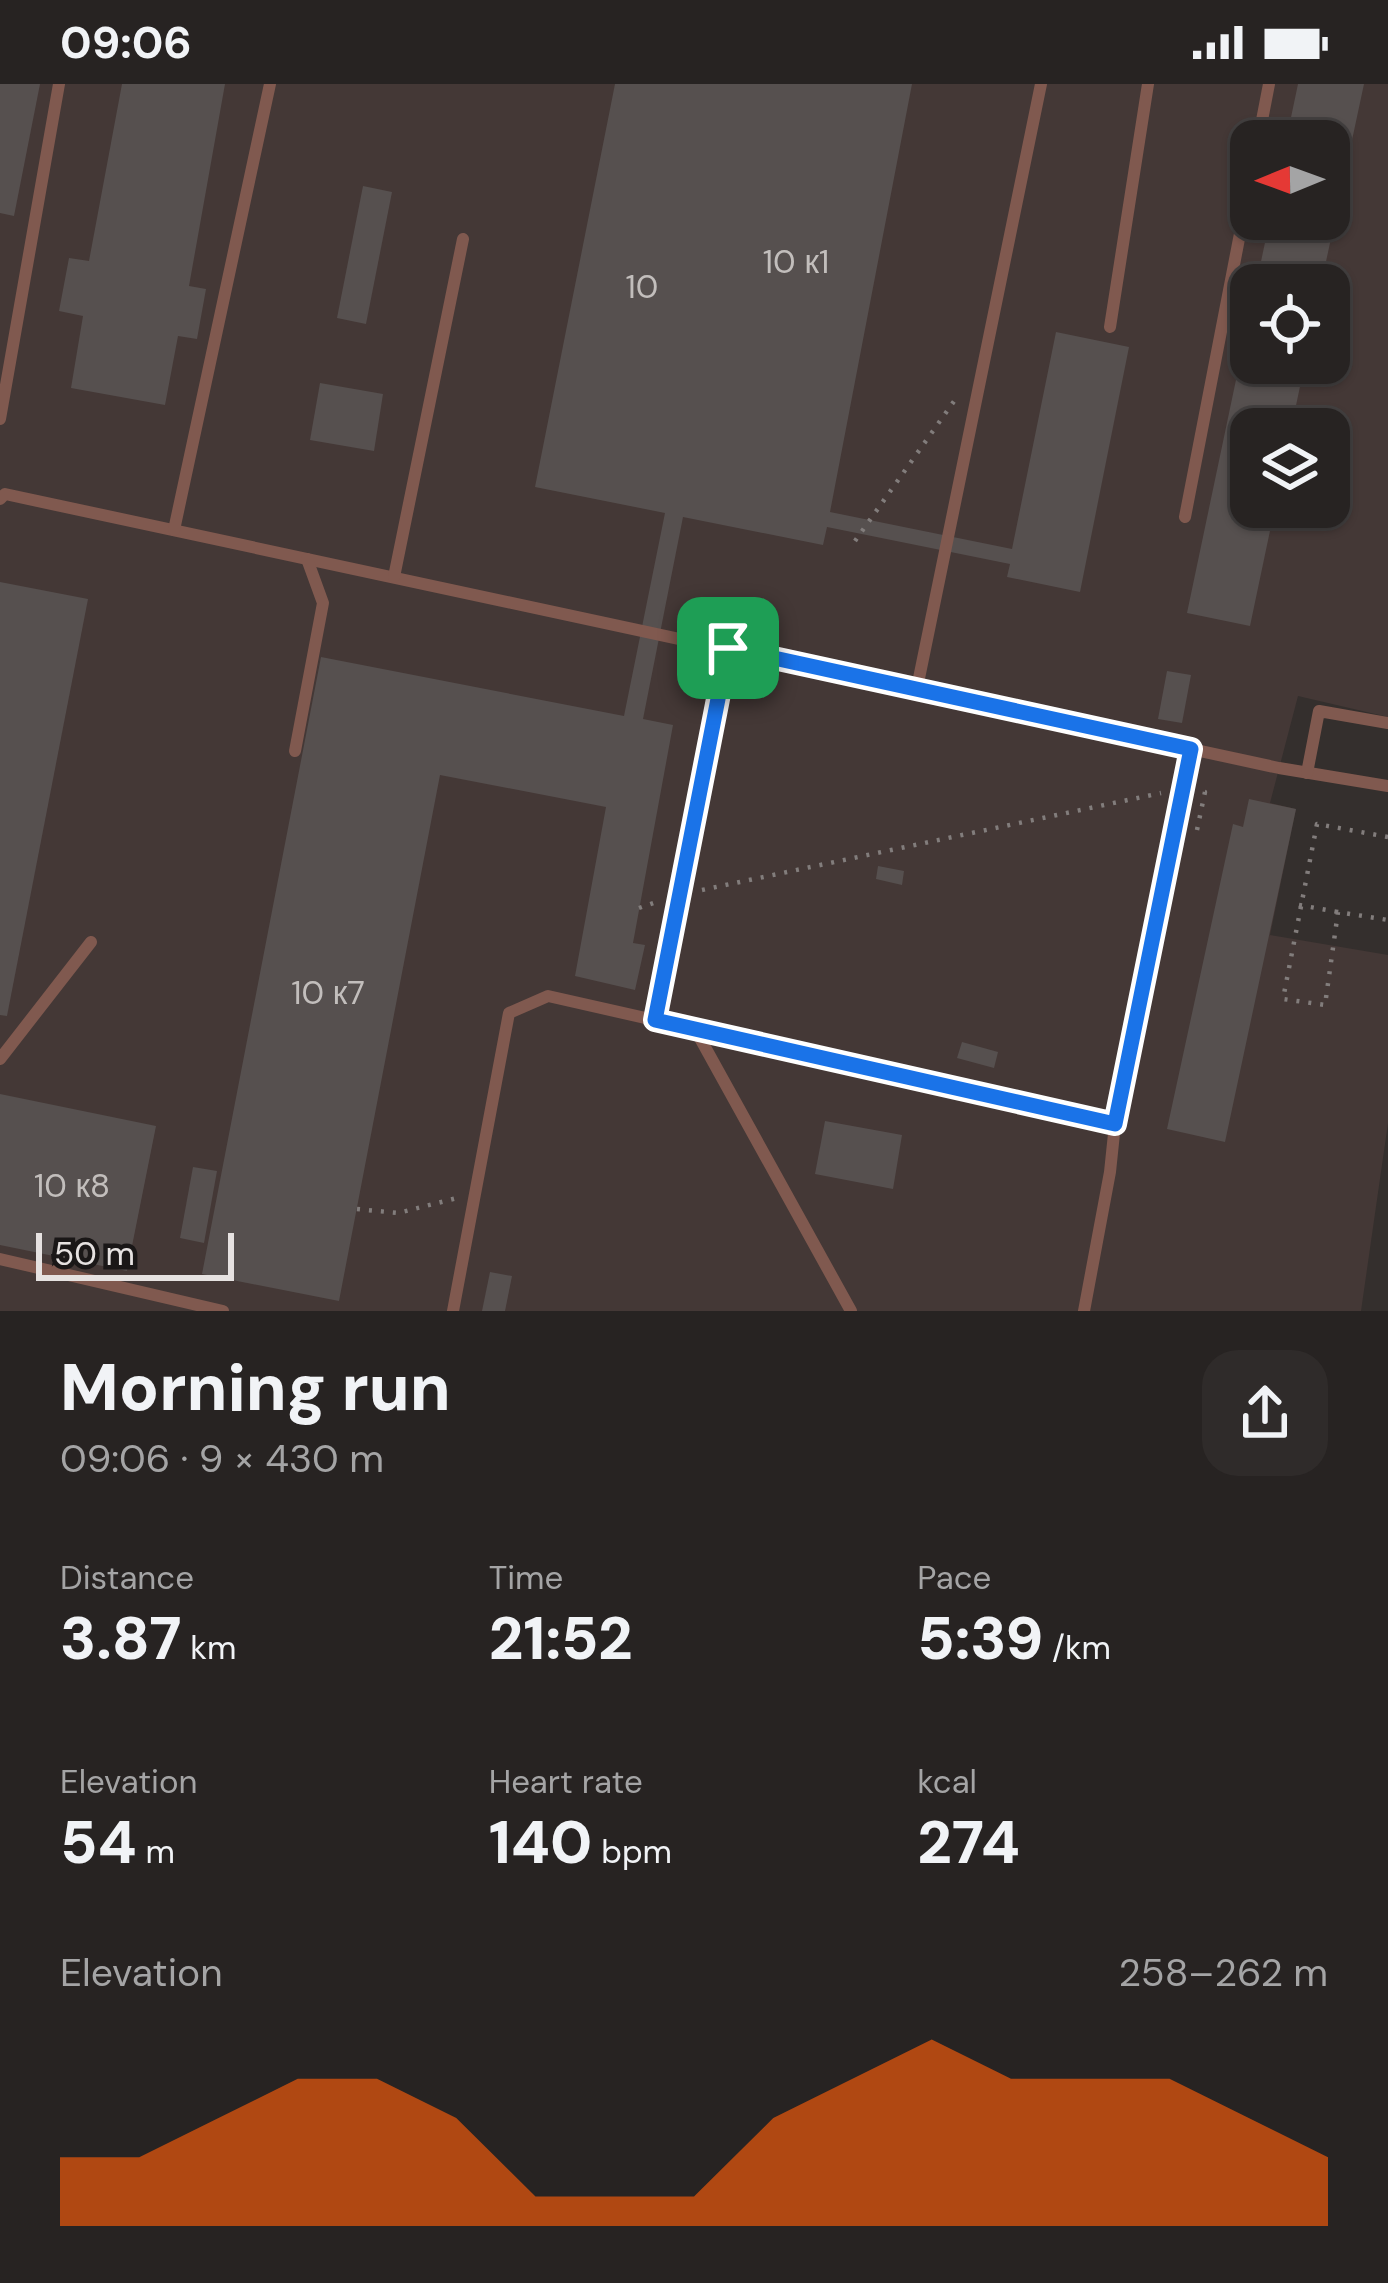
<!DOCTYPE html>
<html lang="en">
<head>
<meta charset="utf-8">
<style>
  body { margin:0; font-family:"DM Sans",sans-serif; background:#2f2b2a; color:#f1f3f6; height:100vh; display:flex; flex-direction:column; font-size:45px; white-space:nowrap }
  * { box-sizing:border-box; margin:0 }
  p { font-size:39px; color:#a4a4a5 }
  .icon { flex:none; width:66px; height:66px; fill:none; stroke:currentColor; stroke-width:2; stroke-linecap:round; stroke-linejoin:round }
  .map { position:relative; height:1227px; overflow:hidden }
  .details { display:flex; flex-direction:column; background:#272322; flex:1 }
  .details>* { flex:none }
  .needle { width:78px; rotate:269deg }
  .controls { position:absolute; left:1230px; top:36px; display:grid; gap:24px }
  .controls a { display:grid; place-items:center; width:120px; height:120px; border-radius:24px; background:#272322; box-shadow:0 3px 9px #0004,0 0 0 3px #434040; font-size:60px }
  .scale { position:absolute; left:36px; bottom:30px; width:198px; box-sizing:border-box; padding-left:12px; border:6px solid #e6e2e1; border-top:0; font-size:33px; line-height:42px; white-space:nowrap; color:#e6e2e1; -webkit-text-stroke:9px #1a1717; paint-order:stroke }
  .pin { position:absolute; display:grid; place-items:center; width:102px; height:102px; color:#fff; margin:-51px; border-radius:24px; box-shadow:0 6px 18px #0006 }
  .round { display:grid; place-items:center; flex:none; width:126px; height:126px; border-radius:36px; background:#2f2b2a }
  .headline { display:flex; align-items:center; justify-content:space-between; height:204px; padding:0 60px }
  h1 { font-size:66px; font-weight:800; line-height:90px }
  .figures { display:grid; grid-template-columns:repeat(3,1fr); gap:18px; height:204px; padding:12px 60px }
  .figures div { display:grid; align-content:center }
  .figures b { font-size:60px; font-weight:800 }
  .figures small { font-size:33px; font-weight:400 }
  .figures p { font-size:33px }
  .chart { height:336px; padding:24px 60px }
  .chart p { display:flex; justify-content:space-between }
  .chart svg { width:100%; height:216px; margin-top:12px; fill:#ea580c; opacity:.7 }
  .status { display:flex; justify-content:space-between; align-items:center; height:84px; padding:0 60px; background:#272322; direction:ltr }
  .status svg { height:33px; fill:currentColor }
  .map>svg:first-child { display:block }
  .built { fill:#443836; fill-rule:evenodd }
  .building { fill:#56504f }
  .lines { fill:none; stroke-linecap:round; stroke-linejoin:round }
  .path { stroke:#827d7c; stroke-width:4.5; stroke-dasharray:3 9; stroke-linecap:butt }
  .lane { stroke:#80594f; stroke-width:12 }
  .route-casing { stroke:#fff; stroke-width:24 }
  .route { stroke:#1a73e8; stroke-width:15 }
  .labels { text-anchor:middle; stroke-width:12; stroke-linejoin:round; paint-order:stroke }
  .number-label { font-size:33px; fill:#c2bebc }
</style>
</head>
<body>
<div class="status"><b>09:06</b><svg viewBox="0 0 49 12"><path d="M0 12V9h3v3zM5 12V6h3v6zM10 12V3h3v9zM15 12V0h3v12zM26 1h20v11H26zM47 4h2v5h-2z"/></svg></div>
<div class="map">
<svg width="1388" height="1227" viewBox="0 0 1388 1227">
  <rect width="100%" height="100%" fill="#342f2d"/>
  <path class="built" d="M 0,0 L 1388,0 L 1388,633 L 1298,612 L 1270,719 L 1296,725 L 1270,851 L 1388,871 L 1388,1039 L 1361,1227 L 0,1227 ZM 1251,57 L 1329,57 L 1329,135 L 1251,135 ZM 1251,201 L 1329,201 L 1329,279 L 1251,279 ZM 1251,345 L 1329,345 L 1329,423 L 1251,423 Z"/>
  <g class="building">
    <path d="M 0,0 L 40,0 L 14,132 L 0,129 Z"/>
    <path d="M 122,0 L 225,0 L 189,202 L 206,205 L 197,255 L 178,252 L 165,321 L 71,304 L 83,232 L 59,227 L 69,174 L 89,177 Z"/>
    <path d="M 615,0 L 912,0 L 830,428 L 1012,465 L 1056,248 L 1129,263 L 1080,508 L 1007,493 L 1010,480 L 827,443 L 823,461 L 683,433 L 643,635 L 673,641 L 633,859 L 645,861 L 635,906 L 575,892 L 606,723 L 440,691 L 339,1217 L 202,1190 L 321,573 L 624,632 L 665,429 L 535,403 Z"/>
    <path d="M 1298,0 L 1364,0 L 1321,201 L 1256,201 L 1270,135 L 1329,135 L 1329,57 L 1286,57 Z"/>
    <path d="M 363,102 L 392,108 L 366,240 L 337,234 Z"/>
    <path d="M 1249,234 L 1251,279 L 1305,279 L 1291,345 L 1251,345 L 1251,423 L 1275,423 L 1250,542 L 1187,529 Z"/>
    <path d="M 320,299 L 383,310 L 374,367 L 310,356 Z"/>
    <path d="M 0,498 L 88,515 L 7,932 L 0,931 Z"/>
    <path d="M 1167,587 L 1191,591 L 1182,639 L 1158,635 Z"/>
    <path d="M 1249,715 L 1296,725 L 1225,1058 L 1167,1045 L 1233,740 L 1243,743 Z"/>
    <path d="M 878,782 L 904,787 L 902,801 L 876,795 Z"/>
    <path d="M 962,958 L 998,968 L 994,984 L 957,974 Z"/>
    <path d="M 0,1010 L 156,1042 L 127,1187 L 0,1161 Z"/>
    <path d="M 825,1037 L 902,1051 L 893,1105 L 815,1090 Z"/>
    <path d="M 193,1083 L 217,1087 L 204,1159 L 180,1154 Z"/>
    <path d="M 490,1188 L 512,1192 L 505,1227 L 482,1227 Z"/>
  </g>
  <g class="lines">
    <g class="path">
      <path d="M 855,457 L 957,313"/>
      <path d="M 1197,746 L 1205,708 L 1201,707"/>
      <path d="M 1388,753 L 1317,740 L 1283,915 L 1325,921 L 1338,828 L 1388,836"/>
      <path d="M 702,806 L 1161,709"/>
      <path d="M 1299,821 L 1338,828"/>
      <path d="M 639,824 L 656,818"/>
      <path d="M 357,1125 L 398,1129 L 457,1114"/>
    </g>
    <g class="lane">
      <path d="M 1258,57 L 1269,0"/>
      <path d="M 1110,243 L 1148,0"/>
      <path d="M 0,335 L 59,0"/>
      <path d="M 0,415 L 5,410 L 1279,684 L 1388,702"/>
      <path d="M 1185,433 L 1251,93"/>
      <path d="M 174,446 L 270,0"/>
      <path d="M 394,493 L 463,155"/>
      <path d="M 917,604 L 1041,0"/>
      <path d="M 295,667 L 323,519 L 307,475"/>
      <path d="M 1307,689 L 1319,627 L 1388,639"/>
      <path d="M 655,936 L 728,564"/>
      <path d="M 695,945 L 851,1227"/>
      <path d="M 0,975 L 91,858"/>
      <path d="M 0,1175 L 223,1227"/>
      <path d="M 453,1227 L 509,929 L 548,912 L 1115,1040"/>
      <path d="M 1084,1227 L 1110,1088 L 1115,1040 L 1191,665"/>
    </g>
  </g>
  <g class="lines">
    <g class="route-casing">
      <path id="route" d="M 728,564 L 1191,665 L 1115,1040 L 655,936 Z"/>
    </g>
    <use href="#route" class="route"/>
  </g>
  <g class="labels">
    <g class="number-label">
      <text x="796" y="189">10 к1</text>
      <text x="642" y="214">10</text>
      <text x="328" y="920">10 к7</text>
      <text x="72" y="1113">10 к8</text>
    </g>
  </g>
</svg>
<div class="controls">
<a><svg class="needle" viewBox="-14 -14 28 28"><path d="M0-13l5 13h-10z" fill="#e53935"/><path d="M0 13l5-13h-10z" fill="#a4a4a5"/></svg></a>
<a><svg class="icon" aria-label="locate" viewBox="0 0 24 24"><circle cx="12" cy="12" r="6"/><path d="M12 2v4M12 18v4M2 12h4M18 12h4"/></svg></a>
<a><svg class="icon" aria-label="layers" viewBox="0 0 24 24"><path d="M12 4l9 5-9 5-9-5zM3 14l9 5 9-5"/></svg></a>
</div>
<div class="scale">50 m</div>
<div class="pin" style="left:728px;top:564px;background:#1e9e55"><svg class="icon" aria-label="arrive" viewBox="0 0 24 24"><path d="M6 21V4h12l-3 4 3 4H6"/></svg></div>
</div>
<section class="details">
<div class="headline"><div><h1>Morning run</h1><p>09:06 · 9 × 430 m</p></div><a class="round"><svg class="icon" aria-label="share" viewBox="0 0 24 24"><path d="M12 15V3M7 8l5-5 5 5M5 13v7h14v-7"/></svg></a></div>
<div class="figures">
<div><p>Distance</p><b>3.87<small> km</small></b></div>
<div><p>Time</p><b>21:52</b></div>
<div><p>Pace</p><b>5:39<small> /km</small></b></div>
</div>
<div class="figures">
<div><p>Elevation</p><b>54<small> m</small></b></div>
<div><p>Heart rate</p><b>140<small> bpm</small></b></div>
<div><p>kcal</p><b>274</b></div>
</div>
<div class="chart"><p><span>Elevation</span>258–262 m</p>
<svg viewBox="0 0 160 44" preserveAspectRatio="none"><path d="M0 44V30L10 30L20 22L30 14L40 14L50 22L60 38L70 38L80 38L90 22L100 14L110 6L120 14L130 14L140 14L150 22L160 30V44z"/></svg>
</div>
</section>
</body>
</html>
